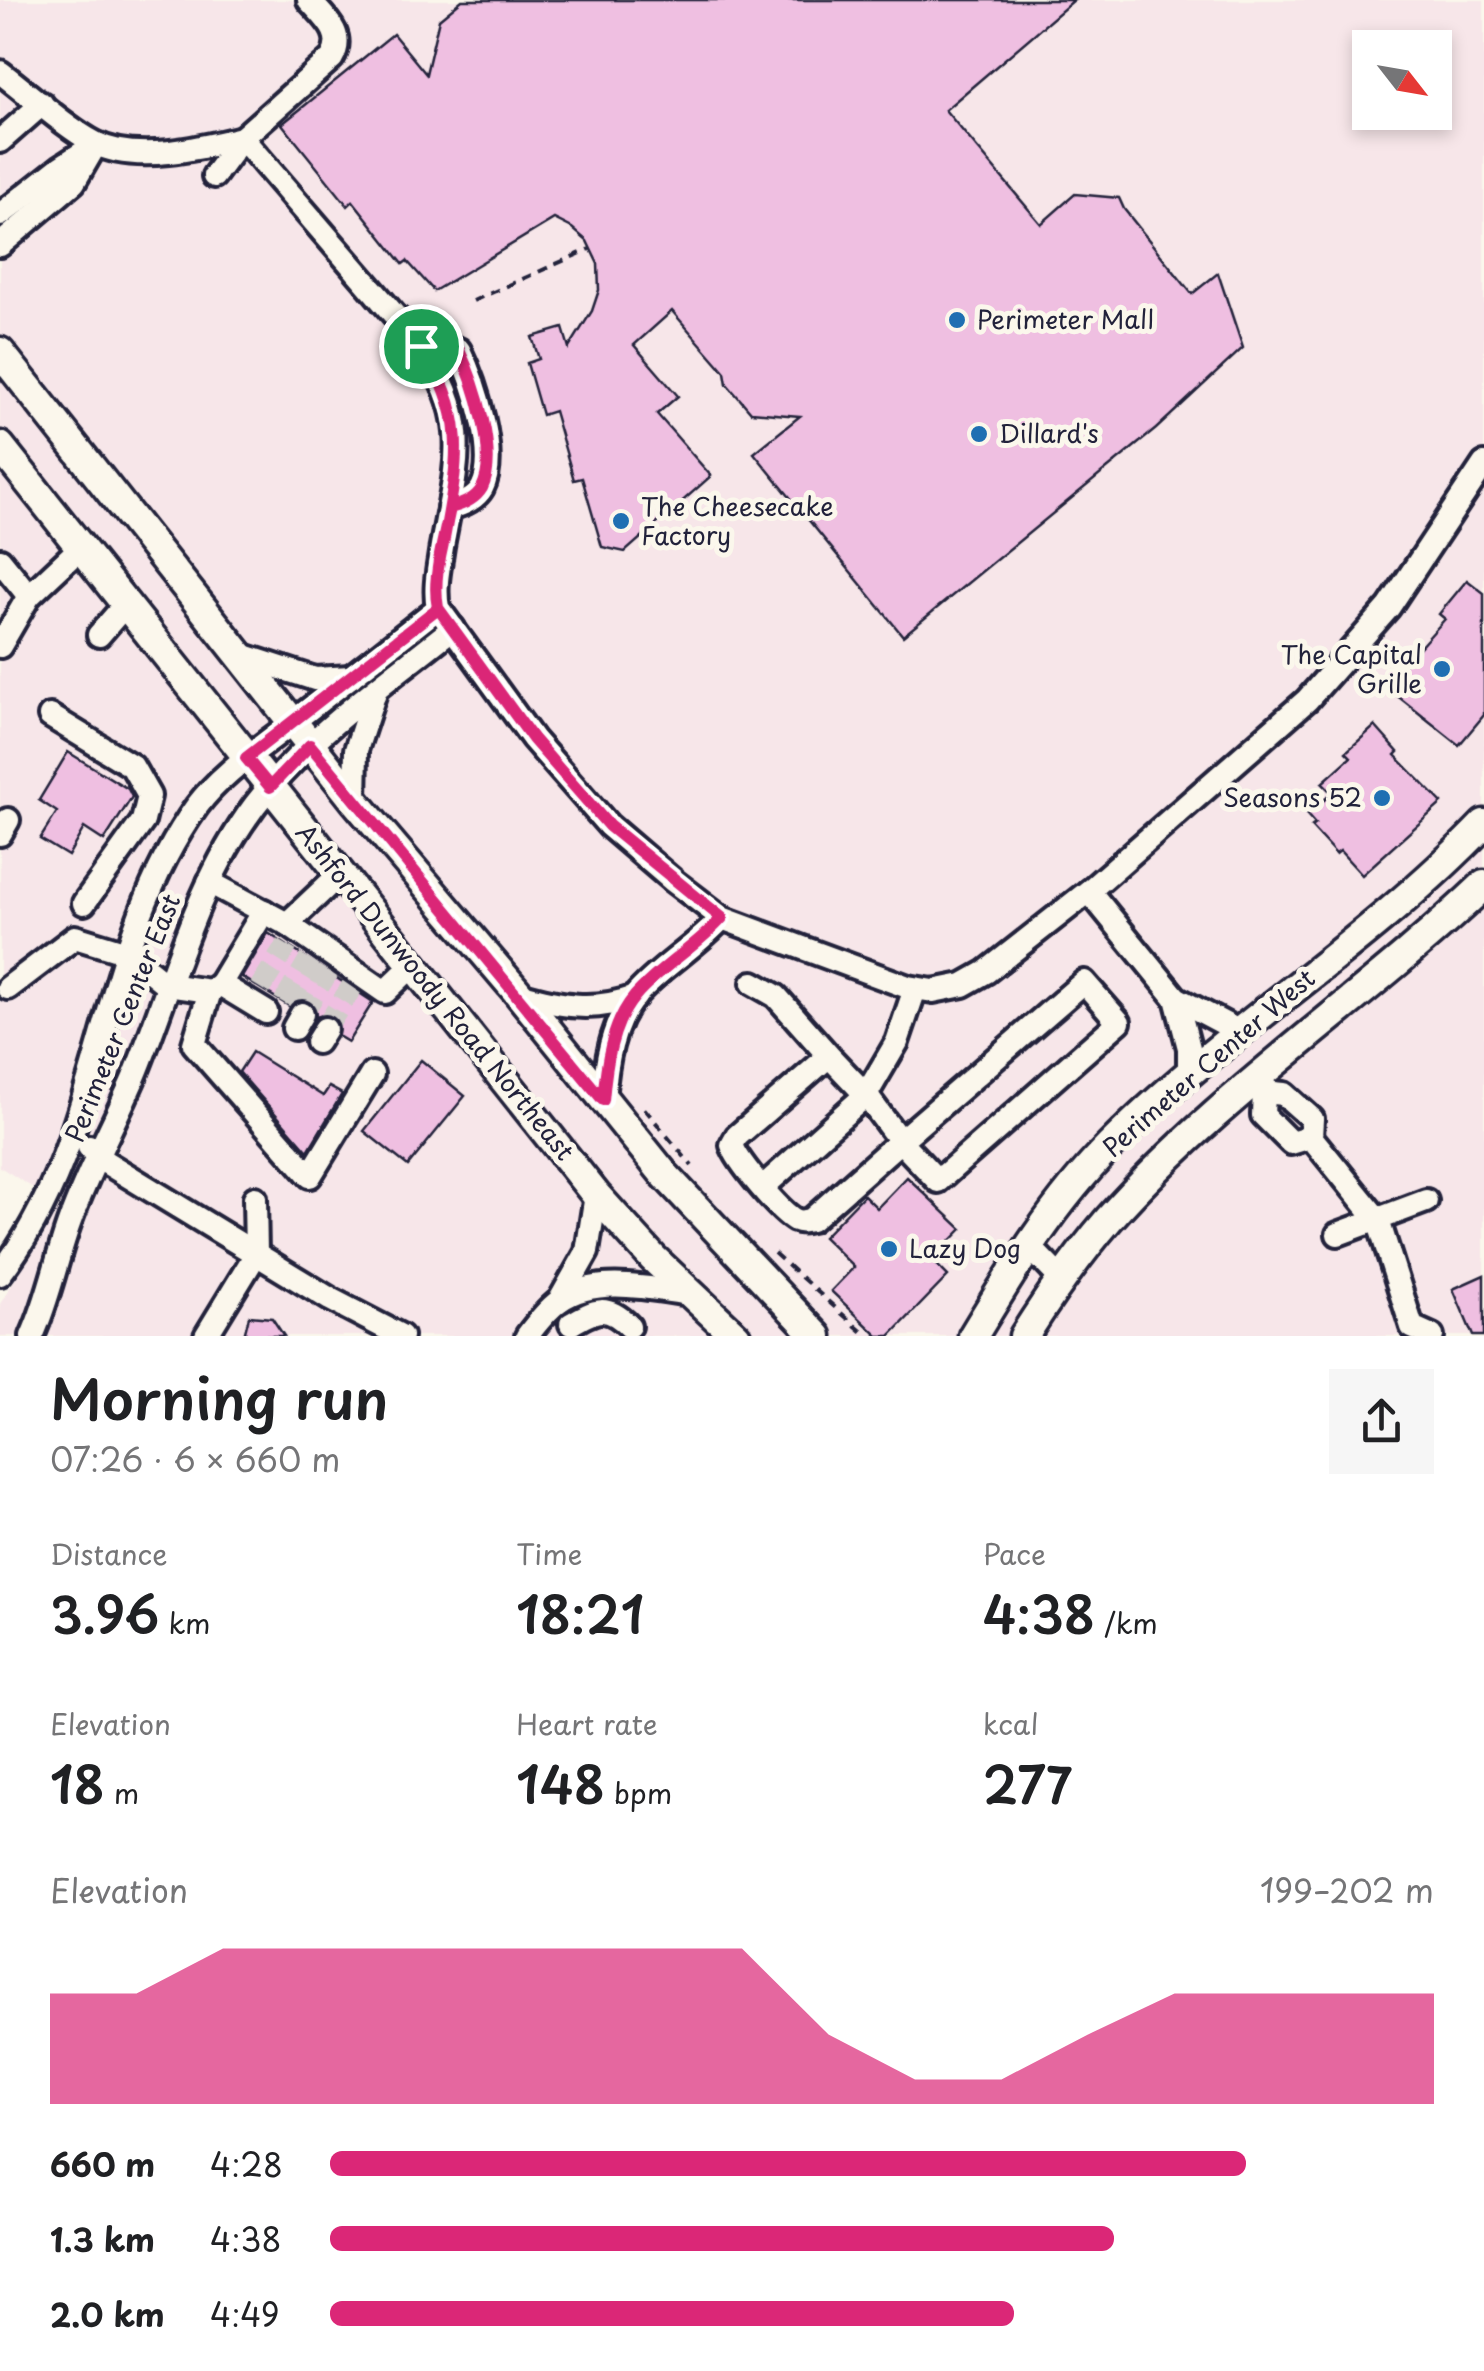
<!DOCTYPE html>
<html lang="en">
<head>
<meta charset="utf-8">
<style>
  body { margin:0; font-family:"Playpen Sans",sans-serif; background:#f6f6f6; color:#202124; height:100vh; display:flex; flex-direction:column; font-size:38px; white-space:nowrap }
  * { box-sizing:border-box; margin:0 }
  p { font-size:32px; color:#757577 }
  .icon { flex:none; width:55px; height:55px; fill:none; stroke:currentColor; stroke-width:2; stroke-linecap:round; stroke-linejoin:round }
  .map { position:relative; height:1336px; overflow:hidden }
  .panel { display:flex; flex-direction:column; background:#fff; flex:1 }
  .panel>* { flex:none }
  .needle { width:65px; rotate:121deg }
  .buttons { position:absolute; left:1352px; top:30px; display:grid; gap:20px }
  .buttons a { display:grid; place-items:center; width:100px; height:100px; border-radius:0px; background:#fff; box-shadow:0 5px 15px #0003; font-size:50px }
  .pin { position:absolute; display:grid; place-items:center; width:85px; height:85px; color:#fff; margin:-42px; border:5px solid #fff; border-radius:50%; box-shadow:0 2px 10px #0007 }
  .round { display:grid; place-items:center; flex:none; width:105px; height:105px; border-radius:0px; background:#f6f6f6 }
  .summary { display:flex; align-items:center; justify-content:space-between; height:170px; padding:0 50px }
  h1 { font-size:55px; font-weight:600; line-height:75px }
  .metrics { display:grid; grid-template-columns:repeat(3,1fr); gap:15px; height:170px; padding:10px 50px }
  .metrics div { display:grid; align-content:center }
  .metrics b { font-size:50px; font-weight:600 }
  .metrics small { font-size:28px; font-weight:400 }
  .metrics p { font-size:28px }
  .chart { height:280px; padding:20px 50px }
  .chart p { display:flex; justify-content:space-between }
  .chart svg { width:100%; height:180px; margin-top:10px; fill:#db2777; opacity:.7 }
  ul { padding:0 50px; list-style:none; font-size:32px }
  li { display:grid; grid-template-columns:160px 120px 1fr; align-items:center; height:75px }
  li i { height:25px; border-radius:12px; background:#db2777 }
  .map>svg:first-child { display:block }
  .built { fill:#f7e6e9; fill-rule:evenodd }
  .building { fill:#efbfe1; stroke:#22223b; stroke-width:2.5 }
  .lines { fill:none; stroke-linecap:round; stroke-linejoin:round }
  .minor-tunnel { stroke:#d0ccc9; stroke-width:22; stroke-dasharray:22 11; stroke-linecap:butt }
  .minor-casing { stroke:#22223b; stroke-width:30 }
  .major-casing { stroke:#22223b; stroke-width:35 }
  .path { stroke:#22223b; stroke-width:4; stroke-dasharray:10 8; stroke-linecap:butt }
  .minor { stroke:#fbf7ec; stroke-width:22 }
  .major { stroke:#fbf7ec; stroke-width:28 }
  .route-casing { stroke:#fff; stroke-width:20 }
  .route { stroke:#db2777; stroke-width:12 }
  .poi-dot { fill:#1f6fb2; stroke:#fbf7ec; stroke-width:4 }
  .labels { text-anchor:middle; stroke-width:10; stroke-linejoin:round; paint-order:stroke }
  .poi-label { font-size:25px; fill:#22223b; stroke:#fbf7ec; text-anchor:start }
  .street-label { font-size:25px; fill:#22223b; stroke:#fbf7ec }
</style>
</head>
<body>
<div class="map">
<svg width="1484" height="1336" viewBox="0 0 1484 1336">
  <rect width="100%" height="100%" fill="#fbf7ec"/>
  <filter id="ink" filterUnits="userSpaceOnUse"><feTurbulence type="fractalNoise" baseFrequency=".01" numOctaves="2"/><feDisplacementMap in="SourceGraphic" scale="20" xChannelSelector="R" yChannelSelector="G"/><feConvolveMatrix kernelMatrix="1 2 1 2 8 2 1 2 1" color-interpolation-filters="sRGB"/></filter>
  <g filter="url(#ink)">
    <path class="built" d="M 0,0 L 1484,0 L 1484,1336 L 0,1336 L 0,1304 L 60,1205 L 0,1167 ZM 1370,48 L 1435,48 L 1435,112 L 1370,112 Z"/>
    <g class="building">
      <path d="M 462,0 L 1074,0 L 945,110 L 1041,224 L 1075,194 L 1119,198 L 1124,209 L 1192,294 L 1218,273 L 1243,348 L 1156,429 L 903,636 L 754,453 L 800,416 L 751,412 L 727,384 L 725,372 L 672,311 L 634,345 L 678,396 L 657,414 L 711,476 L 625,552 L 602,547 L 582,478 L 574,480 L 554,411 L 542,415 L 527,363 L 539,359 L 532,337 L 563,328 L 569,348 L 592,311 L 599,290 L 598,264 L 587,241 L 572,228 L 554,219 L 434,291 L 407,261 L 403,264 L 353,201 L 348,206 L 282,124 L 393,34 L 426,74 L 439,19 Z"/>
      <path d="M 1467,580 L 1484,593 L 1484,715 L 1459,745 L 1385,686 L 1445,619 L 1439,614 Z"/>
      <path d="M 1375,726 L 1398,752 L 1395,755 L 1442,803 L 1362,875 L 1340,851 L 1336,854 L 1311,827 L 1315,824 L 1307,815 L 1332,793 L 1322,783 L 1351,757 L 1346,752 Z"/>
      <path d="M 68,752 L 128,789 L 132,797 L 104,841 L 84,828 L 68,856 L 40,839 L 57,812 L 39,800 Z"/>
      <path d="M 268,933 L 373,1002 L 348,1042 L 338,1036 L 338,1021 L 326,1014 L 316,1017 L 315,1007 L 310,1002 L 301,999 L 289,1006 L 242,977 Z"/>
      <path d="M 252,1052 L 323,1096 L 329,1087 L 342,1094 L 308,1151 L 239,1072 Z"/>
      <path d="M 421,1060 L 465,1096 L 408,1166 L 364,1131 Z"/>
      <path d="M 907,1177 L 962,1229 L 932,1260 L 948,1276 L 890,1336 L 878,1336 L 831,1291 L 854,1267 L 823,1237 L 864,1195 L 877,1208 Z"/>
      <path d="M 1484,1275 L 1484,1336 L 1473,1336 L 1453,1289 Z"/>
      <path d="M 249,1316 L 272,1318 L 284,1336 L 244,1336 Z"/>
    </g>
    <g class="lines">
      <g class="minor-tunnel">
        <path d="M 260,988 L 287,945"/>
        <path d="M 284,1003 L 310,959"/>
        <path d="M 302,1014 L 328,971"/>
        <path d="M 325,1029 L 353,985"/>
      </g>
      <g class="minor-casing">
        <g id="minor">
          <path d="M 0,72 C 28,93 65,127 95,143 C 135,164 201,148 242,138 L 421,346 C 473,420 457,464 442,546 C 439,568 434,587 438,608 L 533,739 L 609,826 L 672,880 L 722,918 L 908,987 L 933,991 L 963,985 L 986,972 L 1089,891 L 1307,700 L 1389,607 L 1484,464"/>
          <path d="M 0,141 L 42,104"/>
          <path d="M 214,176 L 242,138 L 332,58 C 346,34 325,18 309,0"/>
          <path d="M 0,215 L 61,167 L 93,146"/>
          <path d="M 0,245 L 74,182 L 96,144"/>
          <path d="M 421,346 L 448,346 L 459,350 C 474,381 499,455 482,488 C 475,500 462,505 449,508"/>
          <path d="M 0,560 L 29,596"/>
          <path d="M 99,635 L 125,605"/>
          <path d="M 0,646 L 29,596 L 80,548"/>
          <path d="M 238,654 L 315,679 L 351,677"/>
          <path d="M 50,716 L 132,766 L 149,796 L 143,821 L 84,903"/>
          <path d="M 355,801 L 356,750 L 375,692"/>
          <path d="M 0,834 L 8,820"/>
          <path d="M 341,873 L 287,924 L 385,992 L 414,964"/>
          <path d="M 209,882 L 287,924"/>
          <path d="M 1089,891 L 1176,998 L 1240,1032"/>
          <path d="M 1084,982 L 1119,1022 L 938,1181 L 900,1141 Z"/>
          <path d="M 753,983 L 776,996 L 829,1056 L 737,1136 L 732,1145 C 737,1161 780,1212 795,1220 C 802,1223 804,1221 811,1220 L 900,1141 L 866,1095 L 829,1056"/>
          <path d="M 220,984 L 264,911"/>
          <path d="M 8,988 L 75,937 L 127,953 L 167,985 L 210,991 L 220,984 L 266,1012"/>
          <path d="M 210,991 L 194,1044 L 310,1176 L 372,1074"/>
          <path d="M 519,994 C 560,1006 594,1012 635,997"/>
          <path d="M 1176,998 L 1189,1048 L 1189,1076"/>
          <path d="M 294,1028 L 302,1014"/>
          <path d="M 317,1042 L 325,1029"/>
          <path d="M 1254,1082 L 1264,1092 L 1284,1094 L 1312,1119 L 1311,1137 L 1378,1220 L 1412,1327 L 1432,1336"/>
          <path d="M 1264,1092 L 1263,1115 L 1291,1143 L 1311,1137"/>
          <path d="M 603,1099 C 606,1065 611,1024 635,996 C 660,967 696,947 722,918"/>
          <path d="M 89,1147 L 97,1157 L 330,1299 L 401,1336"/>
          <path d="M 763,1187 L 866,1095 L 897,1042 L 915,989"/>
          <path d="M 1338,1234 L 1426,1201"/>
          <path d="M 1028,1245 L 1061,1279"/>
          <path d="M 0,1274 C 106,1137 96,947 197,806 C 223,771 261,748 294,721 C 342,684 390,646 438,608"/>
          <path d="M 560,1300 L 587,1252 L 596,1195"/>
          <path d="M 571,1324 C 596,1309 607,1304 629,1326"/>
          <path d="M 32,1336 C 49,1299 56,1259 70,1221 C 88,1171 114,1124 135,1075 C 173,983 194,887 255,805 C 309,735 385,683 453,628"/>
          <path d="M 206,1336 L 256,1254 L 255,1198"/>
          <path d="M 527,1336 C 536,1324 547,1310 559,1301 C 594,1275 650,1288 689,1294"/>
        </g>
      </g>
      <g class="major-casing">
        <g id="major">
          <path d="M 0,352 L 355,801 L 519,994 L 664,1174 L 817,1336"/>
          <path d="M 0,446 L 596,1195 L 653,1258 L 736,1336"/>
          <path d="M 973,1336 C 1014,1268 1054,1202 1110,1146 C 1226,1029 1370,943 1484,824"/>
          <path d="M 1024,1336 C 1050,1295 1077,1256 1109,1219 C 1220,1094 1363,1000 1484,885"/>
        </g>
      </g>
      <g class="path">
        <path d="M 473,301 L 590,249"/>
        <path d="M 644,1108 L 692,1166"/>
        <path d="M 774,1253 L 867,1336"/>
      </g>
      <use href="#minor" class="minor"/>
      <use href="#major" class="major"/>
    </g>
  </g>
  <g class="lines" filter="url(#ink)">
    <g class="route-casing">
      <path id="route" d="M 421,346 C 469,415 458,462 444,539 C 439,562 433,584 438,608 L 246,758 L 270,787 L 310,745 L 603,1100 C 606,1065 611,1024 635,996 C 660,967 696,947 722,918 L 609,826 L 533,739 L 438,608 C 432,575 444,540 450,508 C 462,505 475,500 482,488 C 499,455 474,381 459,350 L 448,346 L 421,346"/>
    </g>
    <use href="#route" class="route"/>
  </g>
  <g class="poi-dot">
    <circle cx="957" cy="320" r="10"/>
    <circle cx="979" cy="434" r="10"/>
    <circle cx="621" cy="521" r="10"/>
    <circle cx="1442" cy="669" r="10"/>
    <circle cx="1382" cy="798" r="10"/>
    <circle cx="889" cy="1249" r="10"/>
  </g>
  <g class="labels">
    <g class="poi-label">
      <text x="977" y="329">Perimeter Mall</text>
      <text x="999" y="443">Dillard's</text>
      <text x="641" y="516">The Cheesecake<tspan x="641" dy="29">Factory</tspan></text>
      <text x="1422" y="664" text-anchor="end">The Capital<tspan x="1422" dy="29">Grille</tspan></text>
      <text x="1362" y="807" text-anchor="end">Seasons 52</text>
      <text x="909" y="1258">Lazy Dog</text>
    </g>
    <g class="street-label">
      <text transform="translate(435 992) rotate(51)" y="9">Ashford Dunwoody Road Northeast</text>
      <text transform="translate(123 1018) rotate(-68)" y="9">Perimeter Center East</text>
      <text transform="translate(1209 1063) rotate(-41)" y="9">Perimeter Center West</text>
    </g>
  </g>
</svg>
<div class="buttons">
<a><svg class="needle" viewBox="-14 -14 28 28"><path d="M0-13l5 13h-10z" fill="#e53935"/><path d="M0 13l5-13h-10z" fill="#757577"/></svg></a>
</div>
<div class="pin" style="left:421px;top:346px;background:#1e9e55"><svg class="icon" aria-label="arrive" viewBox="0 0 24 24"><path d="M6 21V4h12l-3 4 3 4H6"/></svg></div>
</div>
<section class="panel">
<div class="summary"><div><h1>Morning run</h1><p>07:26 · 6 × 660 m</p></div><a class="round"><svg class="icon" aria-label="share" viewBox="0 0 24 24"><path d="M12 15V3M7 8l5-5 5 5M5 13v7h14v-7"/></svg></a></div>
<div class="metrics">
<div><p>Distance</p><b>3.96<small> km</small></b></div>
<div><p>Time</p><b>18:21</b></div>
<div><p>Pace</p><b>4:38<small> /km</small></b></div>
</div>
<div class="metrics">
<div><p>Elevation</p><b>18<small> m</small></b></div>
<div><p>Heart rate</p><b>148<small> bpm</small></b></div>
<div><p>kcal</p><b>277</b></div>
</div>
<div class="chart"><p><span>Elevation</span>199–202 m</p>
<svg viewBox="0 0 160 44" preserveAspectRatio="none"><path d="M0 44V17L10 17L20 6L30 6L40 6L50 6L60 6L70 6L80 6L90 27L100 38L110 38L120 27L130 17L140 17L150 17L160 17V44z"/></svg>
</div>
<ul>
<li><b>660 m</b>4:28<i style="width:83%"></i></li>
<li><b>1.3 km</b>4:38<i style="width:71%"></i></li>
<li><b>2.0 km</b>4:49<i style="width:62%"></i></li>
</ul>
</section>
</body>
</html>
